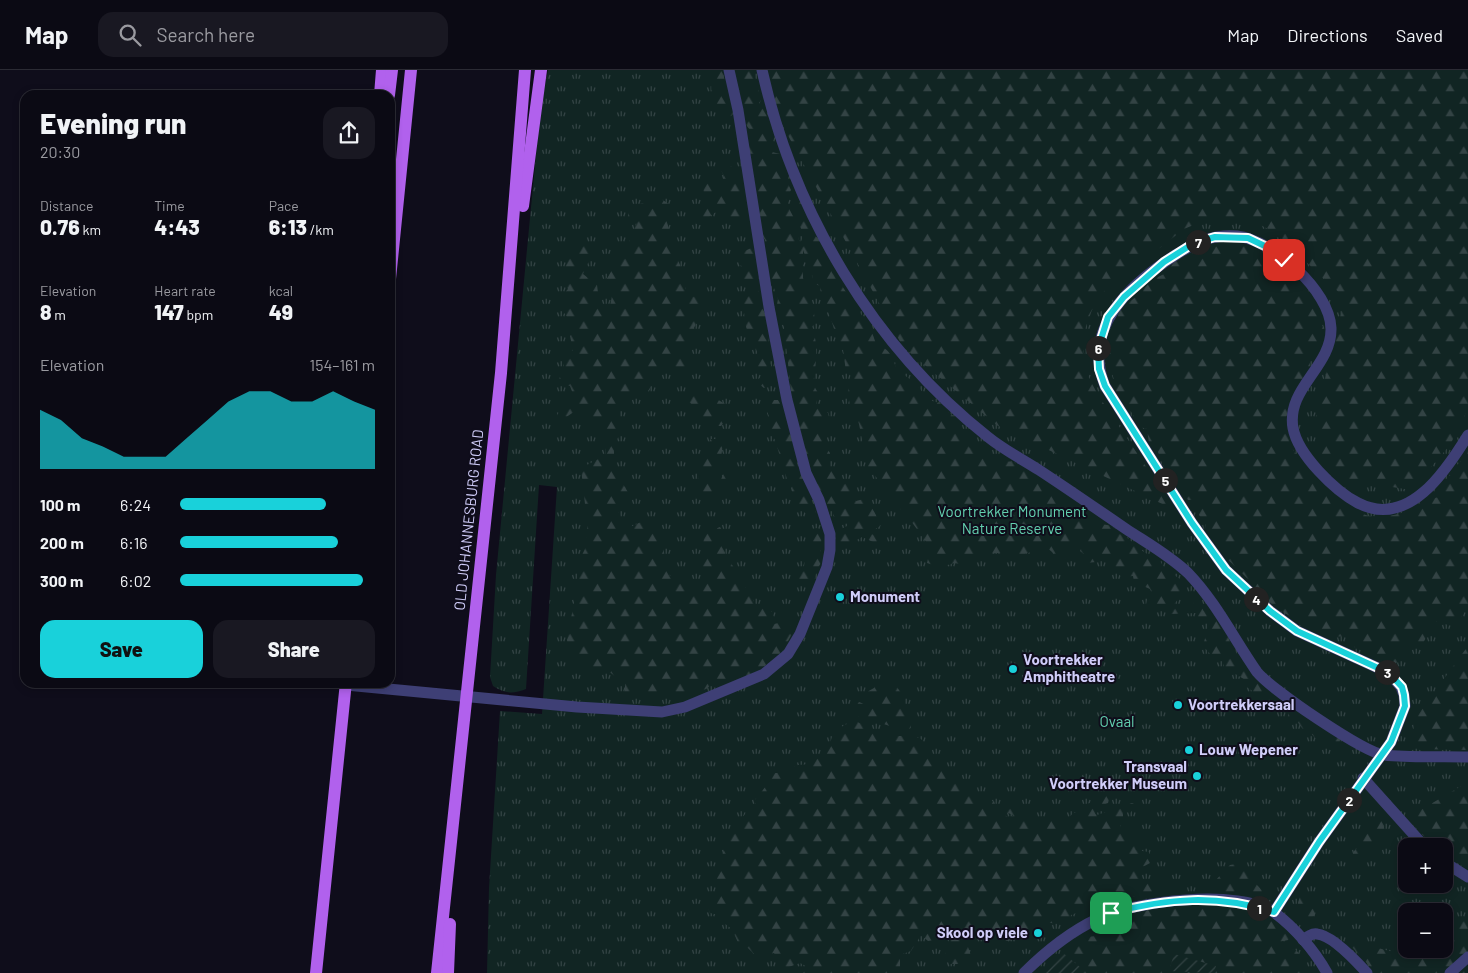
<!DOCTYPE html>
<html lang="en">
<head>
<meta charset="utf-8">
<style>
  body { margin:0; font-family:Barlow,sans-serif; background:#191822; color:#f1f3f6; height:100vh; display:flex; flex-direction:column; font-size:19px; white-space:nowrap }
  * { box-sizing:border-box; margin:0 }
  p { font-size:16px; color:#9a9aa0 }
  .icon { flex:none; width:28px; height:28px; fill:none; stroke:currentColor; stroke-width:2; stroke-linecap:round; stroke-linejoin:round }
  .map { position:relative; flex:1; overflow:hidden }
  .details { position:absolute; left:20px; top:20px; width:375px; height:598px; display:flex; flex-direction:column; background:#0b0a14; border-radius:15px; box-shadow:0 2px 8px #0003,0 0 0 1px #2b2b34 }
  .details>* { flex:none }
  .fabs { position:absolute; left:1398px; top:768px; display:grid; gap:10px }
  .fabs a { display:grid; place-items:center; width:55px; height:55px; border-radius:10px; background:#0b0a14; box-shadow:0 2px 8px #0003,0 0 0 1px #2b2b34; font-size:25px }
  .pin { position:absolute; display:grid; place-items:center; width:42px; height:42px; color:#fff; margin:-21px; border-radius:10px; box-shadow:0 2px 8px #0006 }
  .km { position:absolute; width:25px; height:25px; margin:-12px; border-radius:50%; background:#222; color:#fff; font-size:14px; line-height:25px; text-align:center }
  .round { display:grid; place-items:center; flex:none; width:52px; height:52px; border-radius:15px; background:#191822 }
  .summary { display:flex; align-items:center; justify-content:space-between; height:85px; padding:0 20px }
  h1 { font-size:28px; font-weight:800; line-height:38px }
  .figures { display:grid; grid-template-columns:repeat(3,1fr); gap:8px; height:85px; padding:5px 20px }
  .figures div { display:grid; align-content:center }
  .figures b { font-size:21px; font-weight:800 }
  .figures small { font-size:14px; font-weight:400 }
  .figures p { font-size:14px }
  .chart { height:140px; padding:10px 20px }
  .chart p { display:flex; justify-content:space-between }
  .chart svg { width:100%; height:90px; margin-top:5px; fill:#19d1da; opacity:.7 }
  .action { display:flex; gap:10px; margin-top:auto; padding:10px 20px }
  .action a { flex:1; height:58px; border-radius:15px; background:#19d1da; color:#111; font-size:20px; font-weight:800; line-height:58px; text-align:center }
  .action a+a { background:#191822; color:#f1f3f6 }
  ul { padding:0 20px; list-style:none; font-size:16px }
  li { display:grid; grid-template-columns:80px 60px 1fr; align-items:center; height:38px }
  li i { height:12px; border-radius:6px; background:#19d1da }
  header { display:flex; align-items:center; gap:30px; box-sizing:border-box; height:70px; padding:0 25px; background:#0b0a14; border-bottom:1px solid #2b2b34 }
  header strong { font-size:24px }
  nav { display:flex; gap:28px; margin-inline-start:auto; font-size:18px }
  .search { width:350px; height:45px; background:#191822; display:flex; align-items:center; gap:12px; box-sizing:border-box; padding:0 18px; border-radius:15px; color:#9a9aa0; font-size:19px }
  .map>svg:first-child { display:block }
  .grass { fill:url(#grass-tufts); fill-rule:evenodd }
  .forest { fill:url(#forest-firs) }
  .garden { fill:url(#garden-furrows) }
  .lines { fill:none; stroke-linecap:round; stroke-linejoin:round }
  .minor { stroke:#3e3f75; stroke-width:11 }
  .major { stroke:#b161ed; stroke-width:12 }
  .route-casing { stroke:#fff; stroke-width:10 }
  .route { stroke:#19d1da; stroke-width:6 }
  .poi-dot { fill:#19d1da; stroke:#0f0d1b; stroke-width:2 }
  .labels { text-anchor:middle; stroke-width:4; stroke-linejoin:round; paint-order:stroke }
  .park-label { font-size:15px; fill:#63d0af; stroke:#0f0d1b }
  .street-label { font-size:15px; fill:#d0cdf9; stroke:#0f0d1b }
  .poi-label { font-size:15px; font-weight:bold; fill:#d0cdf9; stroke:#0f0d1b; text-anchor:start }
</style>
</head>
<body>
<header>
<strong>Map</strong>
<div class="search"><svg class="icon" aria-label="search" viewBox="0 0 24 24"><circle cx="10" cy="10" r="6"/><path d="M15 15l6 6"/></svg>Search here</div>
<nav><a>Map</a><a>Directions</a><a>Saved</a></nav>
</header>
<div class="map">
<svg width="1468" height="903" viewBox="0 0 1468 903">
  <defs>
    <pattern id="grass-tufts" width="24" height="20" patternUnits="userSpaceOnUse" patternTransform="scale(1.25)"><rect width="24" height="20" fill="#112523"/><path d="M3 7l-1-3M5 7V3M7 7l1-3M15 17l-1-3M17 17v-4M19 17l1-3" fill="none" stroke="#334344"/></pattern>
    <pattern id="forest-firs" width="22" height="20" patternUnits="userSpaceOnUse" patternTransform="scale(1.25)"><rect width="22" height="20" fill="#112523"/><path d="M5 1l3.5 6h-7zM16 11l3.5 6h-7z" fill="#334344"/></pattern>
    <pattern id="garden-furrows" width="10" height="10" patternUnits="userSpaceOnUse" patternTransform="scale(1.25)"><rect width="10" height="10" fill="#112523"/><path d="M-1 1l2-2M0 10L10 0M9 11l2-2" fill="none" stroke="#334344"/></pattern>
  </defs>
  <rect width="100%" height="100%" fill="#0f0d1b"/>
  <path class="grass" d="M 548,0 L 1468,0 L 1468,903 L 487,903 L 489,818 L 500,641 L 542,644 L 557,417 L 539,415 L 526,619 C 513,624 506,624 493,616 L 490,607 L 496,505 L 540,43 ZM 1406,776 L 1444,776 L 1444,814 L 1406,814 ZM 1406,841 L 1444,841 L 1444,879 L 1406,879 Z"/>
  <g class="forest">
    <path d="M 709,0 L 724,0 L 724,16 L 729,18 L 727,24 L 731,29 L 733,44 L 728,49 L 720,46 C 719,38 714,33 712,26 C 710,17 713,9 709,0 Z"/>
    <path d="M 738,0 L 753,0 L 761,30 L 759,33 L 763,36 L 774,63 L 772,82 L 780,84 L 781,99 L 789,101 L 787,112 L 791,120 C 782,136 794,143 798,158 C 799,163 798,168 800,174 L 804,164 C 797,154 798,142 792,131 L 801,129 L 813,154 L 814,165 L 820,170 L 826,190 L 836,193 L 836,197 L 832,203 L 841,205 L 840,213 L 871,259 L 876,274 C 889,279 891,284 896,297 L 890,304 L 900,301 C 909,310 919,313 924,326 L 929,327 L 929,330 L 943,334 L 945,340 L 958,349 L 961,359 L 971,368 L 969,377 C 980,384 982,382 994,384 L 995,390 L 1014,392 L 1022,399 L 1030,401 L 1032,405 L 1041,407 L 1043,413 L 1047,413 L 1051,418 L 1058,419 L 1062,427 L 1087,446 L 1101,454 L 1113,456 L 1116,462 L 1129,469 L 1135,476 L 1150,486 L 1156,483 L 1165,500 L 1174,500 L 1174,505 L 1187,514 L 1181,526 L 1174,534 L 1194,535 L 1191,520 L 1203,537 L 1203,540 L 1223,552 L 1230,572 L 1244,596 L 1259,610 L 1270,632 L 1267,633 L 1259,627 L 1258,622 L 1255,623 L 1247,617 L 1247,611 L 1224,597 L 1223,588 L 1214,588 L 1203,576 L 1209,553 L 1201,553 L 1197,549 L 1198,543 L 1170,544 L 1169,539 C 1160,541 1151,542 1146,535 L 1147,530 L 1154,528 L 1150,519 L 1134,512 L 1133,506 L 1122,507 L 1114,500 L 1116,493 L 1110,490 L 1102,490 L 1098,484 L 1096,492 L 1086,493 L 1083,488 L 1085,485 L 1080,481 L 1082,476 L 1086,474 L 1084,472 L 1077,474 L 1072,481 L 1073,489 L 1059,488 L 1045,476 C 1039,481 1021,485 1012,487 C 1003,480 986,483 977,490 L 973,486 L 965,493 L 959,494 L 955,493 L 940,497 L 927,493 L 930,480 L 924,468 L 926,462 L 919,462 L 911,451 L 910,442 C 882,437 889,415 868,399 L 859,354 L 855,344 L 852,341 C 849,331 845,320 852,311 L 850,304 L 846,302 L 843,279 L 838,271 L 825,231 L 821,225 L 820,216 L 813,213 L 812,204 L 803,180 L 803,208 L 811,229 L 810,240 L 814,243 L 815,252 L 812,257 C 819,275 816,295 813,314 L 818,323 L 816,337 L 828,343 L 830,351 L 822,356 L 827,367 L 825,376 L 830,383 L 830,399 L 836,402 L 841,413 L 849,414 L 856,431 L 864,429 C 873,437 877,445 880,456 L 869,463 L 887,470 L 887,474 L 884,477 L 862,467 L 853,472 L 848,478 L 838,473 L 835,462 L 849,455 L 845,449 L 834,446 L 833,441 L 828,440 L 822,429 L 823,421 L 815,417 L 801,370 L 798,347 L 793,341 L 784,256 L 776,240 L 778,229 L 766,196 L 768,189 L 763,180 L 765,170 L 761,164 L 763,157 L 754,122 L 755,100 L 749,80 L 750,60 C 742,51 742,41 745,30 L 741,26 L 738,16 L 741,7 Z"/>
    <path d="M 767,0 L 1468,0 L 1468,339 L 1450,375 L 1411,420 L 1342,409 L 1320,382 L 1315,350 L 1345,228 L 1274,162 L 1255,152 L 1233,148 L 1203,151 L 1184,159 L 1102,223 L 1092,240 L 1085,259 L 1083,279 L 1089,308 L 1098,325 L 1175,440 L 998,356 L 903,277 L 778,47 Z"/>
    <path d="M 724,96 L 731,96 L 737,104 L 744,106 L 747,128 L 745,131 L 736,132 L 749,140 L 746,150 L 724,149 L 721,142 L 717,141 L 709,147 L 711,155 L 707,157 L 695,153 L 695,144 L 703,142 L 704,137 L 713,132 L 714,127 L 704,124 L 703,117 L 706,112 L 722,112 L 724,106 L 721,100 Z"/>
    <path d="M 663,130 L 671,136 L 667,152 L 677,188 L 686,209 L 685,225 L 701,228 L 705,241 C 692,258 683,276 689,297 L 682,307 L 668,300 L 653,305 L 650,320 L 619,333 L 621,360 L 614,377 L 614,399 L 629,424 L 617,440 L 628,458 L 643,451 L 658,460 L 669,505 L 690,514 L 705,509 L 700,489 L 705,463 L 720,457 L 725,465 L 725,483 L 756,535 L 773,542 L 774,554 L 788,551 L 794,560 L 781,584 L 751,606 L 716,611 L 706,619 L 683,626 L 643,625 L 625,622 L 625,614 L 607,600 L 579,598 L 569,586 L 567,570 L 578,511 L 577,495 L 587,475 L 587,452 L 581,398 L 606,385 L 604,364 L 592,355 L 578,339 L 562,350 L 557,346 L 563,333 L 573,324 L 570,316 L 558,315 L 561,302 L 564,299 L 563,287 L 573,280 L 570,266 L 575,260 L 564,256 L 567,247 L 562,240 L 565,222 L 568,219 L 564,214 L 564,202 L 567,199 L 562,202 L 570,187 L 564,177 L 573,173 L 588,173 L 593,182 L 583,204 L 597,215 L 600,238 L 610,236 L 613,221 L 605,211 L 611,201 L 612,188 L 631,182 L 629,168 L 637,153 L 628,151 L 628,136 Z"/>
    <path d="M 1222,172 L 1233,174 L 1243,172 C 1255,184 1270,187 1284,197 L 1285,204 L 1312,221 L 1310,227 L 1320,240 L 1317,245 C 1325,258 1326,266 1321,279 L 1311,283 L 1310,296 L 1290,331 L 1286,349 L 1289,371 L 1292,379 L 1308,397 L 1319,415 L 1334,424 L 1347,438 L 1354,437 C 1358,439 1359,443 1363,444 C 1376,450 1398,445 1410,440 C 1421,436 1427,429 1439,427 L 1435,420 L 1447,412 L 1448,406 L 1457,403 L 1457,395 L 1467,385 L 1468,376 L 1468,536 L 1455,557 L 1435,551 L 1422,575 L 1412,573 L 1398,578 L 1399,589 L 1395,595 L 1373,588 L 1364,579 L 1355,578 L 1349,566 L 1328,567 L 1279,540 L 1254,519 L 1248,509 L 1220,482 L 1211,464 L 1205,459 L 1206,455 L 1199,445 L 1195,430 L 1188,430 L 1163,395 L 1158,382 L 1150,381 L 1147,359 L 1140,357 L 1122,326 L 1114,322 C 1113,317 1115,315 1114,310 C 1109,290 1100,271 1110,252 L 1117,249 L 1120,238 L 1136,227 L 1152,210 L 1166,203 L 1175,191 L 1191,189 L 1190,185 L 1203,178 L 1220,176 Z"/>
    <path d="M 753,178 L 760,203 L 756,218 C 765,228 770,248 765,261 L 769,266 L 768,276 L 772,287 L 768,291 L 771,295 L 769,306 L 772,311 L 770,316 L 764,318 L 759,314 L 759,309 L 763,304 L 754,299 L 753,293 L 755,289 L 760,289 L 756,279 L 757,275 C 740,256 748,249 741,230 C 747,222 748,217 742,209 L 745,198 L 740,195 C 739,186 744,179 753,178 Z"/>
    <path d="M 692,313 L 704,325 L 712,326 L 725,334 L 725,351 L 721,356 L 715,356 L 713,362 L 703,359 L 705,353 L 698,340 L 688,331 L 688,316 Z"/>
    <path d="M 773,330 L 778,330 C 786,342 797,382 796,396 C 805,404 812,418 811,431 L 816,442 L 807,445 L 794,429 L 791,418 L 795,412 L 787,409 L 775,370 L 770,362 L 771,352 L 766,338 Z"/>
    <path d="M 711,369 L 720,369 L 723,372 L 720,397 L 710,412 L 719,415 L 725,399 L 730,397 L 737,400 L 736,406 L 719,426 L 695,428 L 699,401 L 694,390 L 700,386 Z"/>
    <path d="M 818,458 L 822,463 L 820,487 L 821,493 C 815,501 816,509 810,516 L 801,516 L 795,510 L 801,498 L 804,497 L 805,486 L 811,483 L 809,475 L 811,470 L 808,465 L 812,459 Z"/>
    <path d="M 1468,576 L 1468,680 L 1419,679 L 1413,669 L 1414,650 Z"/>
    <path d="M 893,611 L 903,626 L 911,655 L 911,658 L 902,662 C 891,655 878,653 866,647 L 862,648 L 856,646 L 853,640 L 859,632 L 864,634 L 868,630 L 864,628 L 865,623 L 874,618 L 877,613 Z"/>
    <path d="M 1292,641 L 1300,648 L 1309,650 L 1312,655 C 1322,659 1330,664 1340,669 L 1339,677 L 1329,676 L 1326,669 L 1315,668 L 1310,662 L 1305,662 L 1296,650 L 1293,651 L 1288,647 L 1288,642 Z"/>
    <path d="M 854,650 C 865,656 876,660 884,666 L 889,664 C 900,669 918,662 925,673 L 921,677 L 934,688 L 935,693 L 938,695 L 940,693 L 945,695 L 942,700 L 946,704 L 951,703 L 952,706 L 959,706 L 960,716 L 966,714 L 969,716 L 967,721 L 973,722 L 986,733 L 994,731 C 996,740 1002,745 1011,748 L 1013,745 L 1006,742 L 1008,737 L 1019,736 L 1026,741 L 1021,745 L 1024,748 L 1068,749 L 1073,743 L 1082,742 L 1083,735 L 1094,732 C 1097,727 1104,724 1110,726 L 1108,733 L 1100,736 L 1095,743 L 1097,745 L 1132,733 L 1136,735 L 1130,743 L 1126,741 L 1123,743 L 1123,749 L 1120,752 L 1121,762 L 1133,760 L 1138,766 L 1138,772 L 1135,776 L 1136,780 L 1149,782 L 1150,793 L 1137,800 L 1145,814 C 1153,809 1165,806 1173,815 L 1168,819 L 1169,823 L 1146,828 L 1140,825 C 1132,828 1126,826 1120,828 C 1109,830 1102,833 1091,833 L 1087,839 L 1071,845 C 1064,860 1053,850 1041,854 C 1024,858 1027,871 1003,871 L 999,863 L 980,859 L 966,871 L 971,886 L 968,886 L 958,894 L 950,894 C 943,886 946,879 949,870 L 943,862 L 940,869 L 928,871 L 921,865 L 911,881 L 900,885 L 900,898 L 904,903 L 803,903 L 808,897 L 800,893 L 786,898 L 778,892 L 774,883 L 758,888 L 746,876 L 740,877 L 732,859 L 724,853 L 723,846 L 710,843 L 708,838 L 721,814 L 716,812 L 720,795 L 717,790 L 722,786 L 726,773 L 749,738 L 756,734 L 754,731 L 771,710 L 771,704 C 776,702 779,704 783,702 C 796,697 795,693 811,695 L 829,676 L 834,661 Z"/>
    <path d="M 1468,712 L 1468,800 L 1444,784 L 1444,776 L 1434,776 L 1430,773 L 1407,748 Z"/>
    <path d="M 1384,745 L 1386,746 L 1381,774 L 1369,779 L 1368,788 L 1356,790 L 1353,786 L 1354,781 L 1361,775 L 1358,773 L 1360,759 L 1371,760 Z"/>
    <path d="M 1236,794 L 1243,801 L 1249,801 L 1252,804 L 1252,810 L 1264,822 L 1260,829 L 1243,828 L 1239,821 L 1234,826 L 1216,824 L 1214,812 L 1230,795 Z"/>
    <path d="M 1304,820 L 1308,821 L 1310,831 L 1315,835 L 1315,845 L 1310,849 L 1308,858 C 1293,852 1296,830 1304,820 Z"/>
    <path d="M 1201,834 L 1244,837 L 1258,842 L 1264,841 L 1271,851 L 1292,865 L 1288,870 L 1279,872 L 1280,877 L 1296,880 L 1301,886 L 1291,892 L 1287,902 L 1295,899 L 1305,903 L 1093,903 L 1064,877 L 1073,868 L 1097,866 L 1099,854 L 1119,849 L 1127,842 L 1143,843 L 1144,838 Z"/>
    <path d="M 1468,845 L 1468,903 L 1376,903 L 1352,877 L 1357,873 L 1419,888 L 1428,879 L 1444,879 L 1444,862 Z"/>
  </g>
  <g class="garden">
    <path d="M 1062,882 L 1087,903 L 1043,903 Z"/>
    <path d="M 1174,884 L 1216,896 L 1214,903 L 1169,901 Z"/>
  </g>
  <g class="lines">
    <g class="minor">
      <path d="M 762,0 C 794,143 873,276 988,367 C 1004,380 1022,389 1039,400 C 1068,419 1097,439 1126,459 C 1147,473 1169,485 1188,503 C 1216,532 1234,569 1257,602 C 1272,620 1363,682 1384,685 C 1411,688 1441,686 1468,687"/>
      <path d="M 346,615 L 577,637 L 662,642 L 685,637 L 764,604 L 788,584 L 800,564 L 827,497 L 830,480 L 830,464 L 819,430 L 806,403 L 787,330 L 769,237 L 738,40 L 729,0"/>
      <path d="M 1363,708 L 1424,776"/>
      <path d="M 1444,792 L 1468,807"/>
      <path d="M 1274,842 L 1319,772 L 1391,672 L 1405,636 L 1404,625 L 1401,617 L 1389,603 L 1297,561 L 1270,541 L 1226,500 L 1192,453 L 1105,316 C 1081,257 1131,213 1177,184 C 1196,172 1214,164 1237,166 C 1273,170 1330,221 1331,258 C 1332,297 1286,318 1293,358 C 1298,385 1335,421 1358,433 C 1408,459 1446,401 1468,365"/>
      <path d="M 1303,870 C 1307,867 1312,863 1317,864 C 1332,865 1357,892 1367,903"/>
      <path d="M 1024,903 C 1045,882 1070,862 1097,849 C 1134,831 1239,818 1275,843 C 1295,858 1315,881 1327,903"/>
      <path d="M 1450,903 L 1468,887"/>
    </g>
    <g class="major">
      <path d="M 380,25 L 382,0"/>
      <path d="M 389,25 L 392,0"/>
      <path d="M 523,136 L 541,0"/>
      <path d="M 390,209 L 411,0"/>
      <path d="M 316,903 L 346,612"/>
      <path d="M 437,903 L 501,303 L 525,0"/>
      <path d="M 448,903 L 450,854"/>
    </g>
  </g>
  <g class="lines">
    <g class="route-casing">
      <path id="route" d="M 1111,843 C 1168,828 1217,824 1274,842 L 1319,772 L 1391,672 L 1405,636 L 1404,625 L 1402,617 L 1389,603 L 1297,561 L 1270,541 L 1226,500 L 1192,453 L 1105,316 L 1099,299 L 1098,279 L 1108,247 L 1124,227 L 1164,192 L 1194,173 L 1215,167 L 1248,168 L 1269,178 L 1284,190"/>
    </g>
    <use href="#route" class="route"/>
  </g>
  <g class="poi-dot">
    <circle cx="840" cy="527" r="5"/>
    <circle cx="1013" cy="599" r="5"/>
    <circle cx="1178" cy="635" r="5"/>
    <circle cx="1189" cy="680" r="5"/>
    <circle cx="1197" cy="706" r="5"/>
    <circle cx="1038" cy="863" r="5"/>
  </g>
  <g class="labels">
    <g class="park-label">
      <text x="1012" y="447">Voortrekker Monument<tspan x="1012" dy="17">Nature Reserve</tspan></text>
      <text x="1117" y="657">Ovaal</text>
    </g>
    <g class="street-label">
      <text transform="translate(469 450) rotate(-84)" y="5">OLD JOHANNESBURG ROAD</text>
    </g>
    <g class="poi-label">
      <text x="850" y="532">Monument</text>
      <text x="1023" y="595">Voortrekker<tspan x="1023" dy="17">Amphitheatre</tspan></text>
      <text x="1188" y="640">Voortrekkersaal</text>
      <text x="1199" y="685">Louw Wepener</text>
      <text x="1187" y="702" text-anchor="end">Transvaal<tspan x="1187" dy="17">Voortrekker Museum</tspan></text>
      <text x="1028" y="868" text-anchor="end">Skool op viele</text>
    </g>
  </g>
</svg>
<div class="fabs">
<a>+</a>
<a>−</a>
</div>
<div class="pin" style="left:1111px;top:843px;background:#1e9e55"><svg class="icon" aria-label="arrive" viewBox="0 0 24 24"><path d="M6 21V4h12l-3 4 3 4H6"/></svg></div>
<div class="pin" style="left:1284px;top:190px;background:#d93025"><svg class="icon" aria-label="check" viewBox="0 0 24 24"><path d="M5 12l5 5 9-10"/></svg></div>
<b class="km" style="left:1259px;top:838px">1</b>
<b class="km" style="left:1349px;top:730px">2</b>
<b class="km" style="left:1387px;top:602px">3</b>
<b class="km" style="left:1256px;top:529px">4</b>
<b class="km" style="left:1165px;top:410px">5</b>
<b class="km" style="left:1098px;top:278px">6</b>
<b class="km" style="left:1198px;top:172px">7</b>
<section class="details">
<div class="summary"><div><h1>Evening run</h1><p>20:30</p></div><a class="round"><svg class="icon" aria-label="share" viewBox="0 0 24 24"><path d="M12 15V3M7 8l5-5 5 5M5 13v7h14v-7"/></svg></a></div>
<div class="figures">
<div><p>Distance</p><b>0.76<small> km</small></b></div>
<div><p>Time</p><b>4:43</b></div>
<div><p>Pace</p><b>6:13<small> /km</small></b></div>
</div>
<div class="figures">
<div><p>Elevation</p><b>8<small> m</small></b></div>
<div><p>Heart rate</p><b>147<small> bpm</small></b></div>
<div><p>kcal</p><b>49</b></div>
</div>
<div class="chart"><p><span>Elevation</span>154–161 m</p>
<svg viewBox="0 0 160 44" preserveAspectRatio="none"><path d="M0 44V15L10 20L20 29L30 33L40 38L50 38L60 38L70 29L80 20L90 11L100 6L110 6L120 11L130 11L140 6L150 11L160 15V44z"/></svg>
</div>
<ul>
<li><b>100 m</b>6:24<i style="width:75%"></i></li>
<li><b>200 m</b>6:16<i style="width:81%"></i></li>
<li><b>300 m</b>6:02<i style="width:94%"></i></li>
</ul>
<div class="action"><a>Save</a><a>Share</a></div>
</section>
</div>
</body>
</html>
